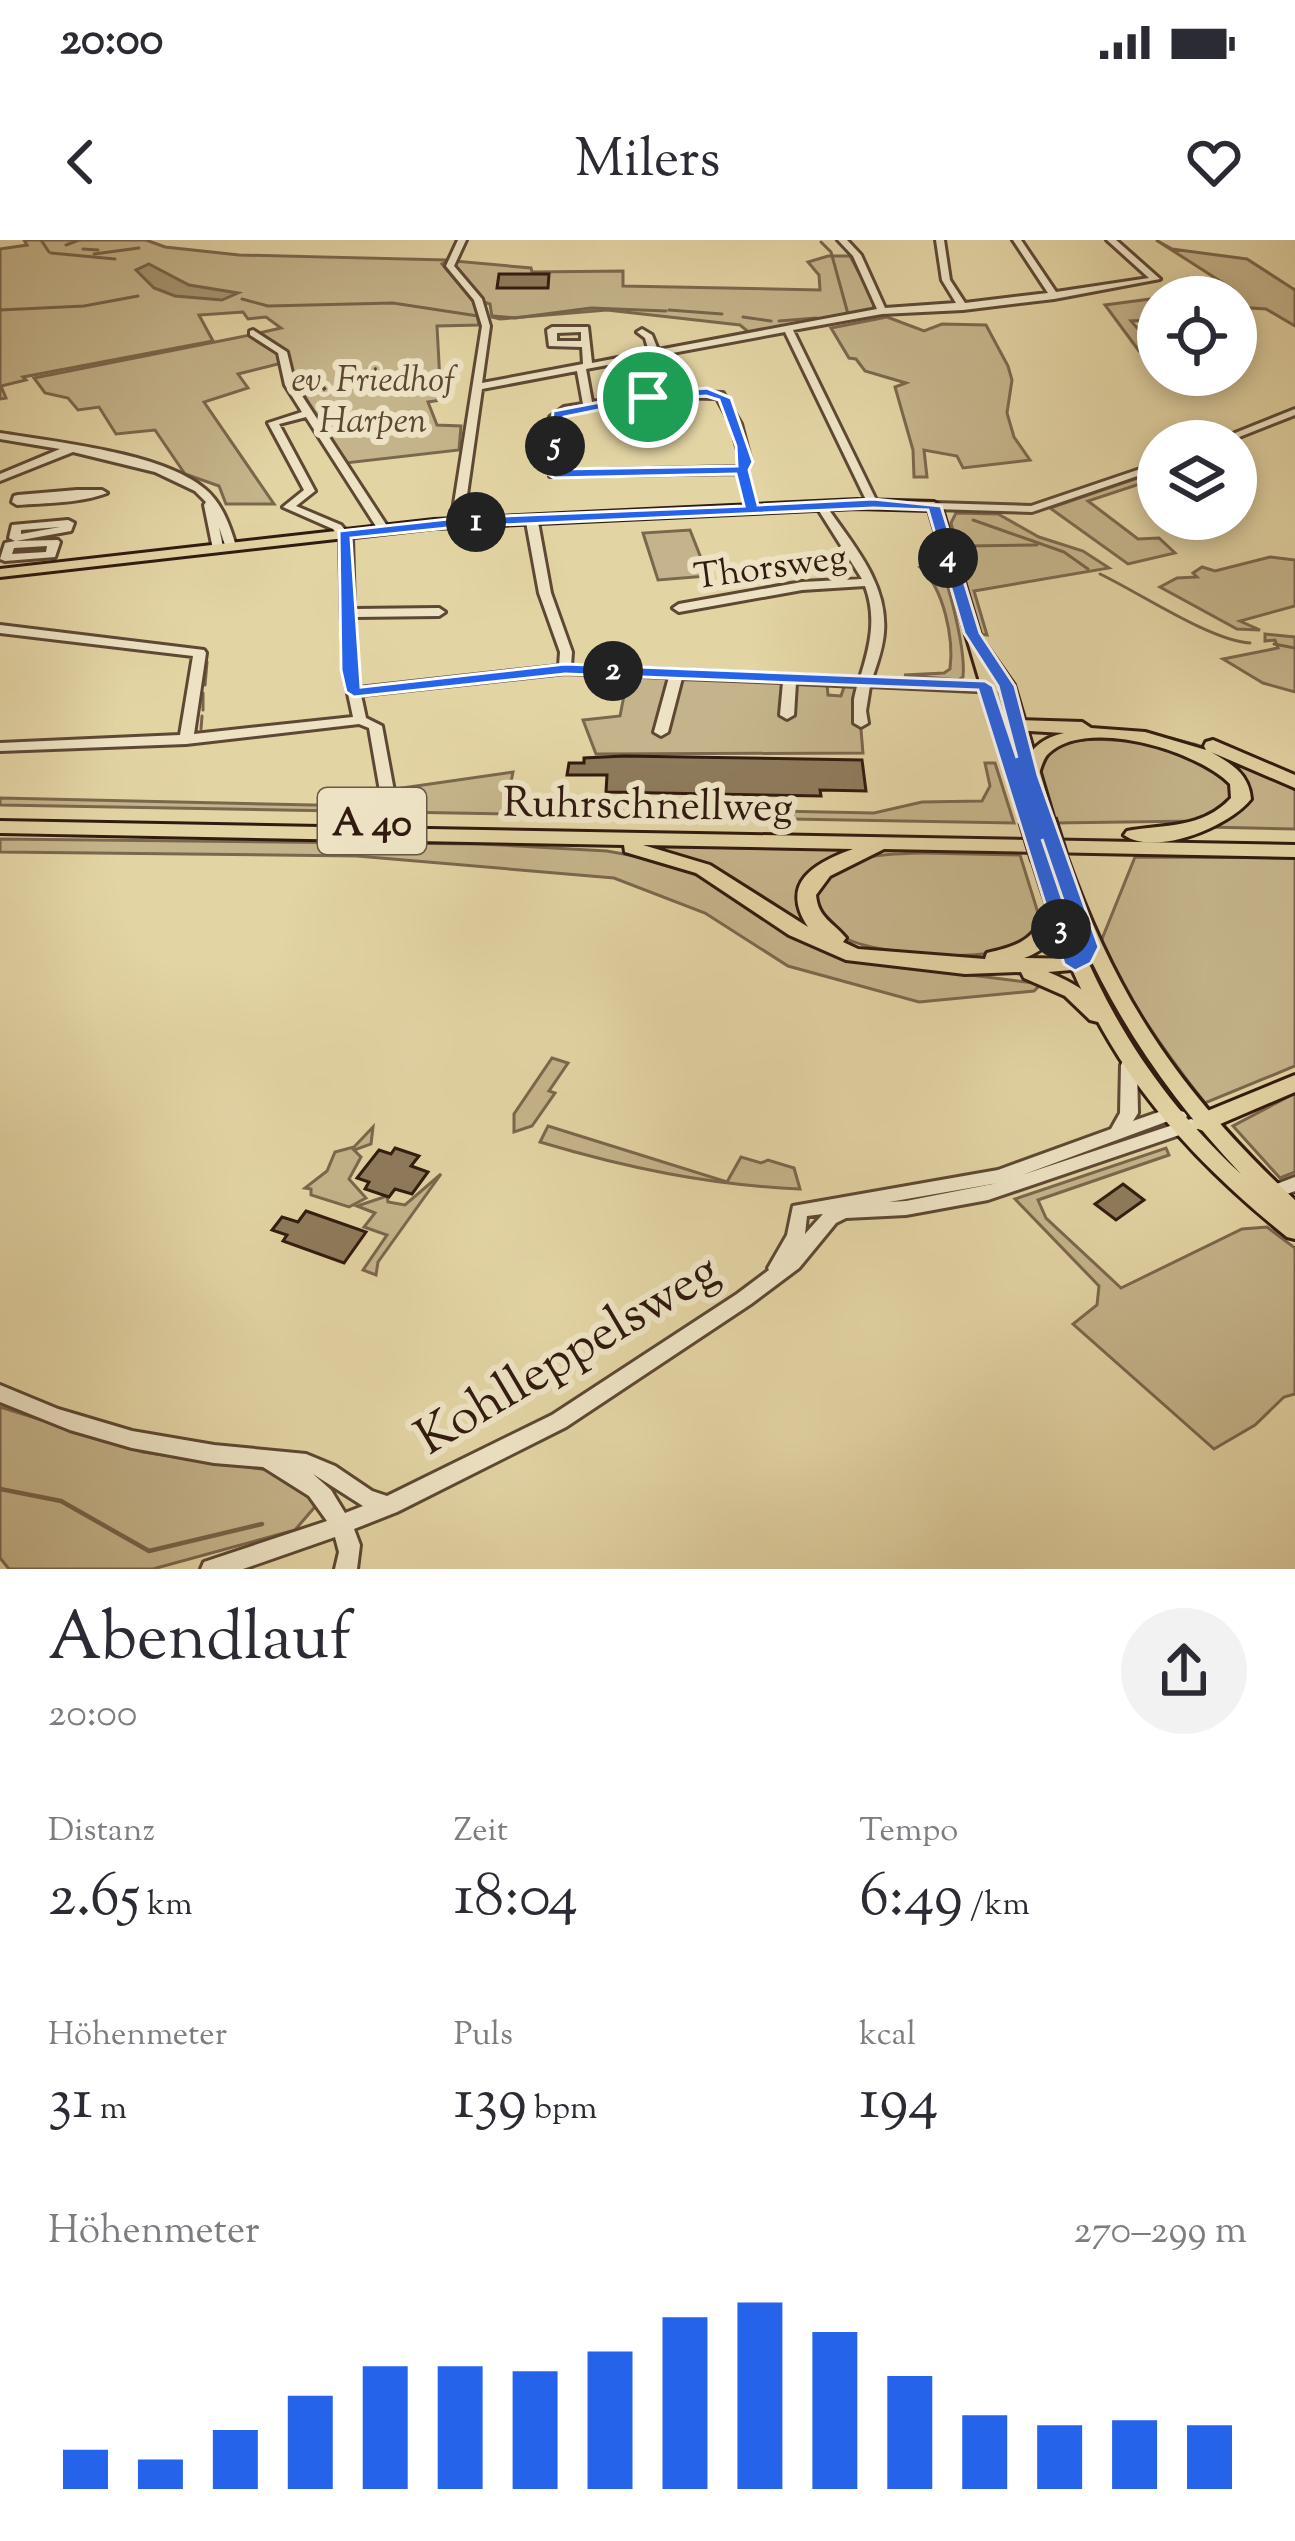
<!DOCTYPE html>
<html lang="de">
<head>
<meta charset="utf-8">
<style>
  body { margin:0; font-family:"Sorts Mill Goudy",serif; background:#f2f2f3; color:#2b2b33; height:100vh; display:flex; flex-direction:column; font-size:45px; white-space:nowrap }
  * { box-sizing:border-box; margin:0 }
  p { font-size:39px; color:#7c7c81 }
  .icon { flex:none; width:66px; height:66px; fill:none; stroke:currentColor; stroke-width:2; stroke-linecap:round; stroke-linejoin:round }
  .map { position:relative; height:1329px; overflow:hidden }
  .panel { display:flex; flex-direction:column; background:#fff; flex:1 }
  .panel>* { flex:none }
  .controls { position:absolute; left:1137px; top:36px; display:grid; gap:24px }
  .controls a { display:grid; place-items:center; width:120px; height:120px; border-radius:50%; background:#fff; box-shadow:0 6px 18px #0003; font-size:60px }
  .pin { position:absolute; display:grid; place-items:center; width:102px; height:102px; color:#fff; margin:-51px; border:6px solid #fff; border-radius:50%; box-shadow:0 3px 12px #0007 }
  .km { position:absolute; width:60px; height:60px; margin:-30px; border-radius:50%; background:#222; color:#fff; font-size:33px; line-height:60px; text-align:center }
  .round { display:grid; place-items:center; flex:none; width:126px; height:126px; border-radius:63px; background:#f2f2f3 }
  .head { display:flex; align-items:center; justify-content:space-between; height:204px; padding:0 48px }
  h1 { font-size:66px; font-weight:600; line-height:90px }
  .figures { display:grid; grid-template-columns:repeat(3,1fr); gap:18px; height:204px; padding:12px 48px }
  .figures div { display:grid; align-content:center }
  .figures b { font-size:60px; font-weight:600 }
  .figures small { font-size:33px; font-weight:400 }
  .figures p { font-size:33px }
  .chart { height:336px; padding:24px 48px }
  .chart p { display:flex; justify-content:space-between }
  .chart svg { width:100%; height:216px; margin-top:12px; stroke:#2563eb; stroke-width:6 }
  .status { display:flex; justify-content:space-between; align-items:center; height:84px; padding:0 60px; background:#fff; direction:ltr }
  .status svg { height:33px; fill:currentColor }
  header { display:flex; justify-content:space-between; align-items:center; height:156px; padding:0 48px; background:#fff; font-size:54px; font-weight:600 }
  .map>svg:first-child { display:block }
  .green { fill:#c5b48b; stroke:#7b674d; stroke-width:3 }
  .water { fill:#a69571; stroke:#77644a; stroke-width:3 }
  .lines { fill:none; stroke-linecap:round; stroke-linejoin:round }
  .stream-far1 { stroke:#77644a; stroke-width:3 }
  .stream { stroke:#77644a; stroke-width:4.5 }
  .building { fill:#8e7b5c; stroke:#311a0f; stroke-width:3 }
  .minor-casing { stroke:#5e4834; stroke-width:6 }
  .major-casing { stroke:#311a0f; stroke-width:6 }
  .highway-casing { stroke:#311a0f; stroke-width:6 }
  .minor { fill:#ede3c4; fill-rule:evenodd }
  .major { fill:#e3d4a4; fill-rule:evenodd }
  .highway { fill:#e3d4a4; fill-rule:evenodd }
  .major-bridge-casing { stroke:#311a0f; stroke-width:24; stroke-linecap:butt }
  .major-bridge { stroke:#e3d4a4; stroke-width:18 }
  .route { fill:#2563eb; stroke:#fff; stroke-width:3; fill-rule:evenodd }
  .labels { text-anchor:middle; stroke-width:12; stroke-linejoin:round; paint-order:stroke }
  .far-park-label { font-size:36px; font-style:italic; fill:#5d4834; stroke:#ede3c4 }
  .far-street-label { font-size:36px; fill:#311a0f; stroke:#ede3c4 }
  .shield { fill:#ede3c4; stroke:#695645; stroke-width:3 }
  .shield-label { font-size:39px; font-weight:bold; fill:#311a0f }
  .street-label { font-size:42px; fill:#311a0f; stroke:#ede3c4 }
  .near-street-label { font-size:51px; fill:#311a0f; stroke:#ede3c4 }
</style>
</head>
<body>
<div class="status"><b>20:00</b><svg viewBox="0 0 49 12"><path d="M0 12V9h3v3zM5 12V6h3v6zM10 12V3h3v9zM15 12V0h3v12zM26 1h20v11H26zM47 4h2v5h-2z"/></svg></div>
<header><svg class="icon" aria-label="back" viewBox="0 0 24 24"><path d="M15 5l-7 7 7 7"/></svg>Milers<svg class="icon" aria-label="heart" viewBox="0 0 24 24"><path d="M12 20l-8-8c-3-5 5-10 8-4 3-6 11-1 8 4z"/></svg></header>
<div class="map">
<svg width="1295" height="1329" viewBox="0 0 1295 1329">
  <rect width="100%" height="100%" fill="#e3d4a4"/>
  <filter id="stains"><feTurbulence type="fractalNoise" baseFrequency=".00167" numOctaves="4"/><feColorMatrix values="0 0 0 0 .2 0 0 0 0 .09 0 0 0 0 .02 0 0 0 .5 -.17"/></filter>
  <radialGradient id="worn" r=".72"><stop offset=".6" stop-color="#630" stop-opacity="0"/><stop offset="1" stop-color="#630" stop-opacity=".3"/></radialGradient>
  <g class="green">
    <path d="M 24,0 L 146,0 L 165,7 L 239,15 L 447,20 L 459,0 L 448,21 L 442,24 L 473,61 L 445,25 L 473,55 L 479,85 L 437,86 L 441,160 L 428,162 L 437,185 L 461,186 L 459,210 L 346,223 L 297,144 L 285,111 L 259,93 L 281,88 L 266,77 L 248,79 L 243,72 L 199,75 L 213,101 L 23,137 L 26,140 L 1,146 L 6,158 L 0,159 L 0,9 L 27,5 Z"/>
    <path d="M 1156,0 L 1172,9 L 1247,19 L 1295,50 L 1295,86 L 1266,69 L 1236,67 L 1236,57 L 1171,57 L 1231,48 Z"/>
    <path d="M 828,16 L 850,16 L 875,62 L 871,73 L 751,94 L 740,85 L 607,70 L 500,79 L 492,77 L 490,64 L 483,62 L 453,26 L 455,21 L 531,28 L 532,32 L 623,31 L 623,46 L 820,50 L 819,35 L 808,22 Z"/>
    <path d="M 1158,58 L 1158,80 L 1131,81 L 1158,112 L 1139,111 L 1105,65 Z"/>
    <path d="M 887,77 L 924,91 L 942,84 L 986,85 L 1008,126 L 1012,140 L 1007,173 L 1014,197 L 1030,220 L 963,228 L 957,216 L 924,210 L 927,237 L 914,237 L 913,210 L 895,147 L 906,143 L 865,131 L 856,119 L 849,118 L 831,88 Z"/>
    <path d="M 250,95 L 274,108 L 282,123 L 238,134 L 248,148 L 204,162 L 274,264 L 226,264 L 219,246 L 185,234 L 155,190 L 116,194 L 99,167 L 78,170 L 68,158 L 45,153 L 34,138 Z"/>
    <path d="M 1158,231 L 1158,238 L 1088,261 L 1138,299 L 1159,298 L 1175,313 L 1128,324 L 1050,268 Z"/>
    <path d="M 956,273 L 998,274 L 1039,297 L 1083,311 L 1109,328 L 974,351 L 987,395 L 979,394 L 951,283 Z"/>
    <path d="M 690,290 L 708,336 L 658,340 L 643,293 Z"/>
    <path d="M 928,301 C 945,321 966,409 963,437 L 958,440 L 904,435 L 944,433 L 950,429 C 954,399 944,348 920,327 L 929,324 Z"/>
    <path d="M 1270,317 L 1295,320 L 1295,366 L 1240,381 L 1260,390 L 1237,389 L 1160,347 L 1177,338 L 1197,337 L 1193,333 L 1202,327 L 1215,331 Z"/>
    <path d="M 1265,394 L 1295,397 L 1295,452 L 1263,443 L 1223,419 L 1278,408 L 1275,400 L 1265,401 Z"/>
    <path d="M 628,435 L 827,444 L 828,455 L 841,456 L 845,444 L 857,444 L 863,513 L 596,514 L 583,480 L 620,476 Z"/>
    <path d="M 1033,491 L 1171,498 L 1207,508 L 1295,547 L 1295,589 L 1206,587 L 1234,575 L 1246,562 C 1242,552 1239,536 1232,527 C 1201,483 1079,501 1033,491 Z"/>
    <path d="M 1089,499 L 1136,501 L 1211,520 L 1234,547 L 1232,559 L 1210,577 L 1196,581 L 1055,583 L 1037,527 C 1048,506 1066,502 1089,499 Z"/>
    <path d="M 985,523 L 995,523 L 1014,583 L 0,565 L 0,558 L 360,566 L 405,560 L 402,548 L 513,532 L 506,566 L 874,573 L 922,562 L 982,561 L 990,546 Z"/>
    <path d="M 0,599 L 481,604 L 607,611 L 668,622 L 707,640 L 817,707 L 852,720 L 1041,744 L 1034,751 L 919,762 L 788,726 L 705,673 L 614,638 L 357,616 L 0,612 Z"/>
    <path d="M 639,606 L 857,610 L 806,637 L 831,702 L 729,638 Z"/>
    <path d="M 923,613 L 1020,615 L 1039,676 C 1046,734 877,716 845,698 C 832,691 822,675 813,664 C 822,615 880,614 923,613 Z"/>
    <path d="M 1135,617 L 1295,618 L 1295,826 L 1205,863 C 1165,813 1130,762 1100,704 Z"/>
    <path d="M 552,818 L 568,823 L 549,851 L 555,853 L 532,886 L 514,892 L 514,874 Z"/>
    <path d="M 1295,853 L 1295,932 L 1280,938 L 1233,886 Z"/>
    <path d="M 548,886 L 727,942 L 741,917 L 761,923 L 768,920 L 794,928 L 800,949 C 709,945 627,928 540,902 Z"/>
    <path d="M 373,887 L 371,904 L 354,910 L 361,917 L 349,939 L 366,958 L 349,967 L 311,955 L 311,949 L 305,948 L 327,931 L 335,912 L 354,907 Z"/>
    <path d="M 1166,908 L 1169,915 L 1038,960 L 1046,978 L 1121,1048 L 1242,989 L 1267,987 L 1295,1008 L 1295,1154 L 1284,1157 L 1255,1185 L 1214,1209 L 1073,1084 L 1097,1065 L 1099,1046 L 1015,959 Z"/>
    <path d="M 441,934 L 378,1022 L 376,1035 L 363,1030 L 387,995 L 364,987 L 375,973 L 357,966 L 387,956 L 388,962 L 405,965 Z"/>
    <path d="M 0,1167 L 143,1212 L 268,1230 L 319,1262 L 295,1290 L 153,1329 L 9,1329 L 0,1318 Z"/>
  </g>
  <path class="water" d="M 149,24 L 189,45 L 238,53 L 222,60 L 175,56 L 154,48 L 136,30 Z"/>
  <g class="lines">
    <g class="stream-far1">
      <path d="M 41,0 L 49,12"/>
      <path d="M 821,2 L 831,12 L 848,74"/>
      <path d="M 66,5 L 79,0"/>
      <path d="M 83,9 L 98,10"/>
      <path d="M 51,13 L 115,19"/>
      <path d="M 94,14 L 139,8"/>
      <path d="M 242,59 L 268,66 L 393,63 L 478,76"/>
      <path d="M 0,70 L 84,66 L 138,56"/>
      <path d="M 669,70 L 722,74"/>
      <path d="M 493,76 L 515,78 L 591,68 L 666,71"/>
      <path d="M 743,77 L 771,81"/>
      <path d="M 779,81 L 816,78"/>
      <path d="M 973,280 L 1064,312 L 1088,329"/>
      <path d="M 967,306 L 1037,305"/>
      <path d="M 1100,334 C 1140,353 1211,401 1250,403"/>
      <path d="M 1274,404 L 1295,408"/>
      <path d="M 205,445 L 207,422"/>
      <path d="M 203,453 L 203,470"/>
      <path d="M 201,489 L 202,476"/>
    </g>
    <path class="stream" d="M 0,1249 L 61,1261 L 149,1311 L 262,1284"/>
  </g>
  <g class="building">
    <path d="M 499,34 L 549,34 L 548,48 L 497,48 Z"/>
    <path d="M 624,516 L 862,520 L 866,551 L 820,550 L 821,556 L 606,552 L 607,535 L 567,535 L 569,523 L 584,523 L 584,518 Z"/>
    <path d="M 395,908 L 419,916 L 411,926 L 428,932 L 412,954 L 395,949 L 389,957 L 365,949 L 369,942 L 357,938 L 379,910 L 391,914 Z"/>
    <path d="M 1123,944 L 1144,960 L 1116,980 L 1095,964 Z"/>
    <path d="M 306,971 L 366,992 L 344,1023 L 283,1001 L 287,995 L 272,990 L 282,977 L 298,982 Z"/>
  </g>
  <g class="lines">
    <g class="minor-casing">
      <g id="minor">
        <path d="M 458,0 L 466,0 L 454,26 L 482,59 L 490,86 L 482,143 L 583,124 L 582,107 L 549,106 L 547,90 L 552,87 L 588,87 L 592,123 L 649,112 L 645,98 L 637,92 L 642,89 L 652,95 L 658,110 L 877,69 L 853,16 L 838,0 L 847,0 L 861,15 L 885,68 L 956,63 L 942,40 L 936,0 L 944,0 L 950,40 L 965,63 L 1048,53 L 1013,0 L 1021,0 L 1056,52 L 1149,38 L 1107,0 L 1116,0 L 1160,39 L 1054,59 L 963,70 L 882,74 L 793,90 L 878,264 L 873,267 L 868,264 L 785,92 L 586,129 L 592,162 L 664,151 L 723,153 L 741,184 L 751,222 L 747,230 L 757,269 L 752,272 L 747,269 L 738,233 L 550,236 L 550,177 L 564,167 L 583,164 L 577,131 L 482,149 L 463,283 L 457,286 L 451,283 L 482,86 L 474,60 L 446,26 ZM 581,92 L 581,101 L 557,101 L 557,93 ZM 664,157 L 717,158 L 731,184 L 741,222 L 738,227 L 559,231 L 560,178 L 570,172 Z"/>
        <path d="M 253,90 L 287,112 L 295,145 L 389,289 L 383,292 L 379,291 L 306,177 L 279,184 L 315,251 L 296,266 L 341,285 L 352,298 L 354,369 L 439,368 L 445,372 L 439,376 L 354,377 L 355,430 L 359,448 L 559,426 L 560,412 L 539,353 L 526,282 L 532,279 L 538,282 L 551,353 L 572,412 L 571,426 L 860,438 C 870,406 877,378 865,346 L 802,350 L 679,372 L 673,368 L 679,364 L 802,342 L 862,339 L 816,266 L 821,263 L 825,264 C 851,303 888,342 884,392 C 883,408 877,424 872,439 L 997,444 L 1003,448 L 997,452 L 870,446 L 866,471 L 868,483 L 861,487 L 854,483 L 854,459 L 857,446 L 796,443 L 794,475 L 787,479 L 780,475 L 783,442 L 682,438 L 668,492 L 661,496 L 654,492 L 669,437 L 565,433 L 361,455 L 366,478 L 382,486 L 394,551 L 387,555 L 380,551 L 369,488 L 359,484 L 186,504 L 0,511 L 0,503 L 180,495 L 193,416 L 0,393 L 0,385 L 204,410 L 206,413 L 194,494 L 353,477 L 343,430 L 340,298 L 333,289 L 283,267 L 304,250 L 268,183 L 302,172 L 285,145 L 278,113 L 250,95 L 250,91 Z"/>
        <path d="M 1295,169 L 1295,175 L 1229,201 L 1215,201 Z"/>
        <path d="M 0,193 C 56,202 163,213 205,249 C 222,263 230,286 236,306 L 230,309 L 226,308 L 219,287 L 223,307 L 221,309 L 213,309 L 204,265 L 206,262 L 195,251 L 155,232 L 73,212 L 0,241 L 0,234 L 60,209 L 0,199 Z"/>
        <path d="M 1158,223 L 1158,229 L 1032,272 L 934,269 L 929,266 L 934,263 L 1031,266 Z"/>
        <path d="M 77,250 L 102,250 L 107,253 C 81,263 47,263 17,265 L 12,262 L 14,256 L 18,255 Z"/>
        <path d="M 68,280 L 74,283 L 71,291 L 16,301 L 58,300 L 60,302 L 55,317 L 5,321 L 0,319 L 5,303 L 15,301 L 9,298 L 12,285 ZM 60,287 L 21,294 L 21,290 ZM 47,306 L 46,312 L 12,314 L 14,308 Z"/>
        <path d="M 1129,819 L 1135,821 L 1137,825 L 1138,873 L 1133,881 L 1170,868 L 1184,872 L 1187,876 L 1184,880 L 1171,880 L 1022,935 L 1191,879 L 1197,881 L 1200,885 L 1197,889 L 988,960 L 906,975 L 846,978 L 836,983 L 799,1028 L 751,1064 L 566,1187 L 397,1272 L 354,1289 L 360,1305 L 357,1329 L 335,1329 L 339,1312 L 335,1297 L 243,1329 L 201,1329 L 204,1322 L 327,1281 L 309,1256 L 263,1227 L 214,1223 L 132,1208 L 70,1190 L 0,1162 L 0,1145 L 58,1169 L 132,1191 L 214,1205 L 306,1214 L 335,1226 L 372,1251 L 387,1256 L 552,1175 L 737,1054 L 769,1030 L 768,1028 L 787,995 L 793,966 L 998,930 L 1111,889 L 1120,873 L 1121,825 L 1123,821 ZM 998,943 L 906,961 L 889,962 ZM 823,974 L 805,994 L 807,976 ZM 313,1234 L 363,1266 L 345,1273 L 331,1250 Z"/>
        <path d="M 1295,937 L 1295,951 L 1269,961 L 1263,959 L 1260,954 L 1263,949 Z"/>
      </g>
    </g>
    <g class="major-casing">
      <g id="major">
        <path d="M 857,260 L 934,262 L 941,266 L 981,398 L 1014,445 L 1054,580 L 1052,584 L 1040,584 L 1038,580 L 998,445 L 993,437 L 1037,580 L 1029,585 L 1021,580 L 929,270 L 857,268 L 434,288 L 0,337 L 0,329 L 434,280 Z"/>
        <path d="M 1058,613 L 1067,618 C 1119,764 1182,854 1295,960 L 1295,999 L 1287,997 C 1150,886 1083,788 1032,619 L 1041,614 L 1050,619 L 1052,614 ZM 1050,621 C 1093,744 1152,839 1241,934 C 1143,843 1090,747 1050,621 Z"/>
      </g>
    </g>
    <g class="highway-casing">
      <g id="highway">
        <path d="M 1018,480 L 1082,482 L 1091,488 L 1145,492 L 1206,510 L 1204,506 L 1206,502 L 1213,500 L 1295,535 L 1295,548 L 1211,512 C 1232,524 1249,534 1251,559 C 1229,587 1155,617 1124,595 L 1127,591 C 1165,584 1202,589 1231,558 L 1230,544 C 1198,511 1086,476 1048,514 C 1042,520 1040,532 1037,539 L 1023,539 L 1020,535 C 1028,511 1039,499 1064,493 L 1011,490 L 1009,486 Z"/>
        <path d="M 0,581 L 1295,605 L 1295,617 L 884,609 L 830,636 L 816,655 C 818,678 833,682 846,698 L 843,702 L 858,709 L 985,719 L 987,713 C 1023,704 1031,701 1050,668 L 1064,668 L 1068,673 C 1058,695 1047,710 1024,718 L 1083,719 L 1086,724 L 1083,729 L 1048,732 C 1074,743 1092,753 1109,775 L 1098,782 L 1090,780 L 1065,756 L 1024,738 L 1021,732 L 965,734 L 846,720 L 789,695 L 696,633 L 625,612 L 624,605 L 0,593 ZM 643,605 L 853,609 C 814,623 779,643 808,687 L 710,625 Z"/>
        <path d="M 1295,835 L 1295,852 L 1204,891 L 1195,888 L 1192,882 L 1195,876 Z"/>
      </g>
    </g>
    <use href="#minor" class="minor"/>
    <use href="#major" class="major"/>
    <use href="#highway" class="highway"/>
    <g class="major-bridge-casing">
      <g id="major-bridge">
        <path d="M 1029,580 L 1041,619"/>
        <path d="M 1046,580 L 1058,618"/>
      </g>
    </g>
    <use href="#major-bridge" class="major-bridge"/>
  </g>
  <path class="route" d="M 707,148 L 731,158 L 753,222 L 749,230 L 758,265 L 873,259 L 941,266 L 980,393 L 1015,446 L 1038,535 L 1099,707 L 1091,723 L 1075,731 L 1064,724 L 978,450 L 565,434 L 354,457 L 346,452 L 341,430 L 339,291 L 457,278 L 744,266 L 736,234 L 554,238 L 548,234 L 553,171 L 648,153 ZM 706,156 L 719,160 L 736,206 L 737,226 L 561,229 L 564,177 L 648,160 ZM 873,268 L 928,270 L 964,393 L 998,446 L 1017,518 L 993,446 L 985,441 L 565,424 L 361,447 L 351,298 L 457,287 ZM 1042,599 L 1079,707 L 1079,708 Z"/>
  <g class="labels">
    <g class="far-park-label">
      <text x="373" y="151">ev. Friedhof<tspan x="373" dy="41">Harpen</tspan></text>
    </g>
    <g class="far-street-label">
      <text transform="translate(770 325) rotate(-8)" y="13">Thorsweg</text>
    </g>
    <rect class="shield" x="318" y="548" width="108" height="66" rx="9"/>
    <g class="shield-label">
      <text x="372" y="595">A 40</text>
    </g>
    <g class="street-label">
      <text transform="translate(648 563) rotate(1)" y="15">Ruhrschnellweg</text>
    </g>
    <g class="near-street-label">
      <text transform="translate(566 1112) rotate(-31)" y="18">Kohlleppelsweg</text>
    </g>
  </g>
  <rect width="100%" height="100%" filter="url(#stains)"/>
  <rect width="100%" height="100%" fill="url(#worn)"/>
</svg>
<div class="controls">
<a><svg class="icon" aria-label="locate" viewBox="0 0 24 24"><circle cx="12" cy="12" r="6"/><path d="M12 2v4M12 18v4M2 12h4M18 12h4"/></svg></a>
<a><svg class="icon" aria-label="layers" viewBox="0 0 24 24"><path d="M12 4l9 5-9 5-9-5zM3 14l9 5 9-5"/></svg></a>
</div>
<div class="pin" style="left:648px;top:157px;background:#1e9e55"><svg class="icon" aria-label="arrive" viewBox="0 0 24 24"><path d="M6 21V4h12l-3 4 3 4H6"/></svg></div>
<b class="km" style="left:476px;top:282px">1</b>
<b class="km" style="left:613px;top:431px">2</b>
<b class="km" style="left:1061px;top:689px">3</b>
<b class="km" style="left:948px;top:318px">4</b>
<b class="km" style="left:555px;top:206px">5</b>
</div>
<section class="panel">
<div class="head"><div><h1>Abendlauf</h1><p>20:00</p></div><a class="round"><svg class="icon" aria-label="share" viewBox="0 0 24 24"><path d="M12 15V3M7 8l5-5 5 5M5 13v7h14v-7"/></svg></a></div>
<div class="figures">
<div><p>Distanz</p><b>2.65<small> km</small></b></div>
<div><p>Zeit</p><b>18:04</b></div>
<div><p>Tempo</p><b>6:49<small> /km</small></b></div>
</div>
<div class="figures">
<div><p>Höhenmeter</p><b>31<small> m</small></b></div>
<div><p>Puls</p><b>139<small> bpm</small></b></div>
<div><p>kcal</p><b>194</b></div>
</div>
<div class="chart"><p><span>Höhenmeter</span>270–299 m</p>
<svg viewBox="0 0 160 44" preserveAspectRatio="none"><path d="M5 44V36M15 44V38M25 44V32M35 44V25M45 44V19M55 44V19M65 44V20M75 44V16M85 44V9M95 44V6M105 44V12M115 44V21M125 44V29M135 44V31M145 44V30M155 44V31"/></svg>
</div>
</section>
</body>
</html>
